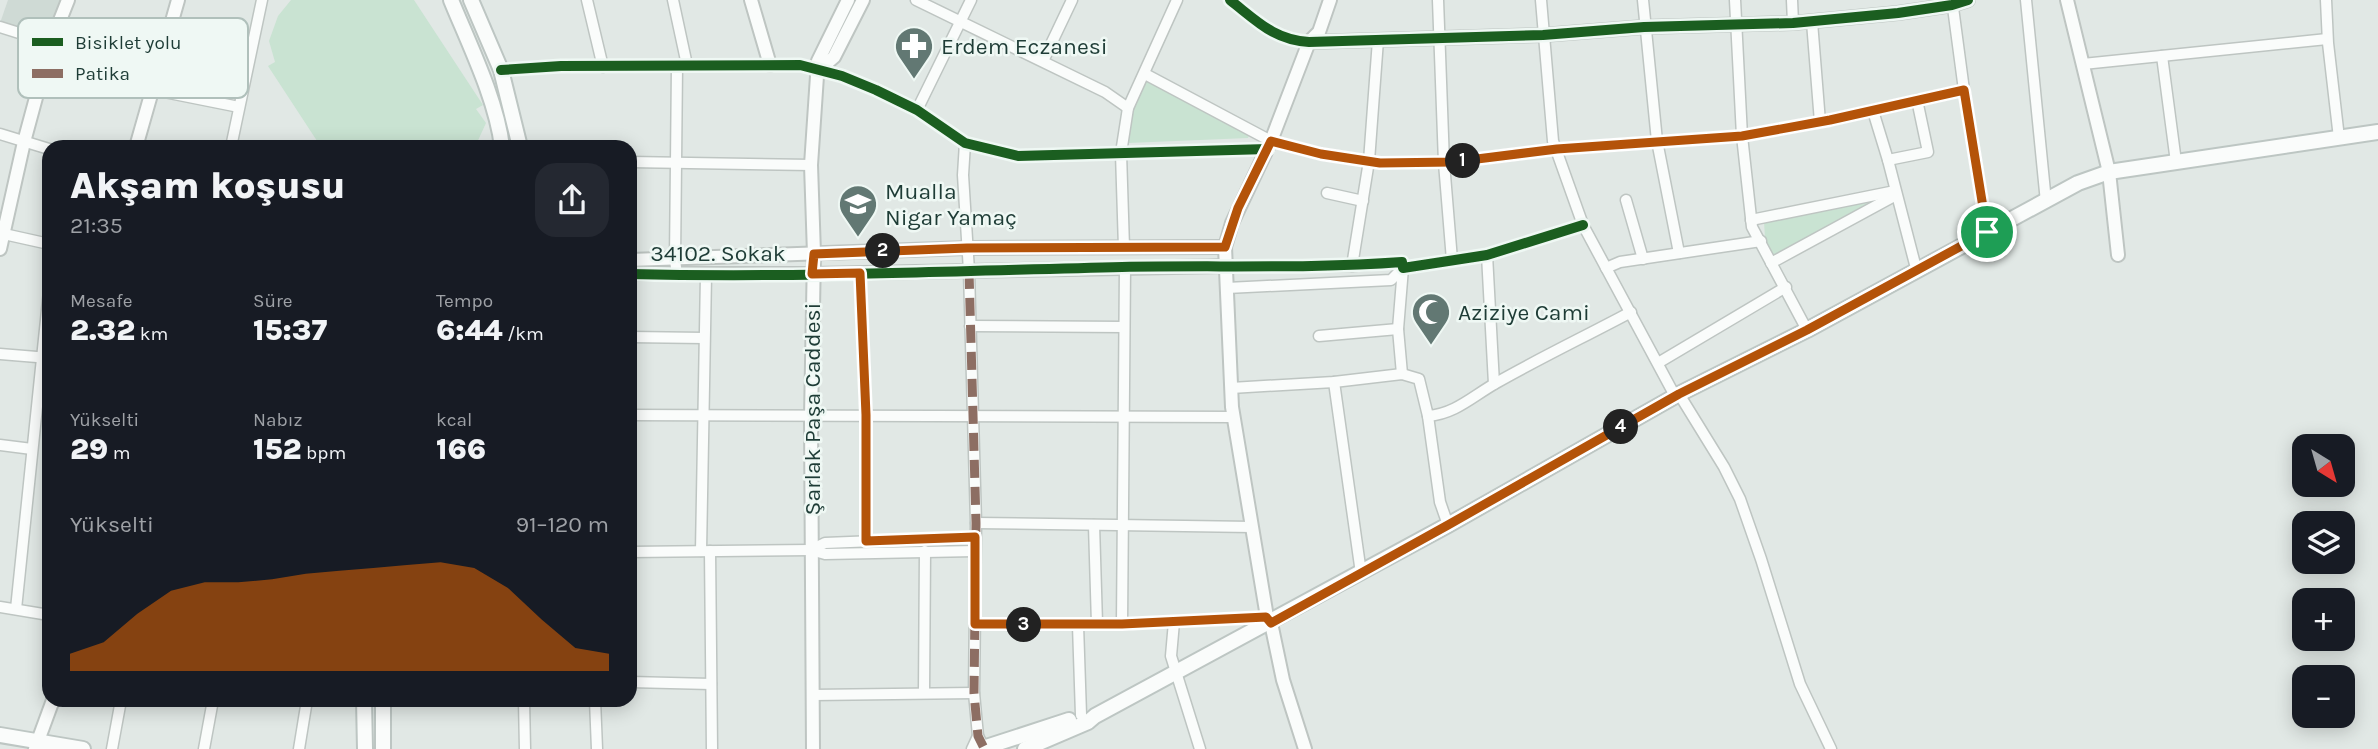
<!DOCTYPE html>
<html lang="tr">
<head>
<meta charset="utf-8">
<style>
  body { margin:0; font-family:Karla,sans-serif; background:#242831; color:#f1f3f6; height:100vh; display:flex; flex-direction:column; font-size:26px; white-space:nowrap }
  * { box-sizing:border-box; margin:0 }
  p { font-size:23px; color:#9ea1a6 }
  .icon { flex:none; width:38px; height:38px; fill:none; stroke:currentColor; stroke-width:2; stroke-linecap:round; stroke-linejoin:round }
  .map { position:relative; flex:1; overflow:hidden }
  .side { position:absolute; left:42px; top:140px; width:595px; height:567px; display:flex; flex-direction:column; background:#171b24; border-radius:21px; box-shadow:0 4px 18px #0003 }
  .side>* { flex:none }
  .needle { width:46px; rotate:143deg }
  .buttons { position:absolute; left:2292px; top:434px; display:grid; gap:14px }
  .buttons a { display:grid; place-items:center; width:63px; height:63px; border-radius:14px; background:#171b24; box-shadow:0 4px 18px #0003; font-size:35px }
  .pin { position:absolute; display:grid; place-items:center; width:60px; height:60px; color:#fff; margin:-30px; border:4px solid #fff; border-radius:50%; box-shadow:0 2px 7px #0007 }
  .km { position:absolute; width:35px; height:35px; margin:-18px; border-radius:50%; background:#222; color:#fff; font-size:19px; line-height:35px; text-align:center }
  .round { display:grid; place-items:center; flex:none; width:74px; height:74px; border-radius:21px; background:#242831 }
  .summary { display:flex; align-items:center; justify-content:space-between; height:119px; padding:0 28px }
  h1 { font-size:38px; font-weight:800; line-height:52px }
  .stats { display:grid; grid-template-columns:repeat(3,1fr); gap:10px; height:119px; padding:7px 28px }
  .stats div { display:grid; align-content:center }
  .stats b { font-size:30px; font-weight:800 }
  .stats small { font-size:19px; font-weight:400 }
  .stats p { font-size:19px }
  .chart { height:196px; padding:14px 28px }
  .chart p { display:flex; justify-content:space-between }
  .chart svg { width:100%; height:126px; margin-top:7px; fill:#b45309; opacity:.7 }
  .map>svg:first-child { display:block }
  .built { fill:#cfdad5 }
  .green { fill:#c9e3d2 }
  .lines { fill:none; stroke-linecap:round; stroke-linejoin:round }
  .minor-casing { stroke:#bec5c2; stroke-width:13 }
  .tertiary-casing { stroke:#bec5c2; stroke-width:16 }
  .secondary-casing { stroke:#bdc6c3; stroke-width:18 }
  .minor { stroke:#fafcfb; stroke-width:10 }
  .tertiary { stroke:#fafcfb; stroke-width:12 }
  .secondary { stroke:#fafcfb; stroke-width:14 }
  .quiet { stroke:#8d6e63; stroke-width:9; stroke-dasharray:18 9; stroke-linecap:butt }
  .cycleway-casing { stroke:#eff8f4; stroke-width:15 }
  .cycleway { stroke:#1b5e20; stroke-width:10 }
  .route-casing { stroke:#fff; stroke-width:14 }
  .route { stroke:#b45309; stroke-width:9 }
  .labels { text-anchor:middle; stroke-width:5; stroke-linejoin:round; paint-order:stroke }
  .poi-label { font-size:23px; fill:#1e3c36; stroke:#eff8f4; text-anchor:start }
  .street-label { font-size:23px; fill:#1e3c36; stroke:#eff8f4 }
  .key { fill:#eff8f4; stroke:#b0c0bb; stroke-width:2 }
  .key-label { font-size:19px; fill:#1e3c36 }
</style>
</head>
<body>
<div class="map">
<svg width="2378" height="749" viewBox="0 0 2378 749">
  <rect width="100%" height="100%" fill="#e1e8e5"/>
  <path class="built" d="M 8,0 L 64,0 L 51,35 L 0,23 Z"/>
  <g class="green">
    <path d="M 291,0 L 414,0 L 483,105 L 476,109 L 486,123 L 475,147 L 321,147 L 268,66 L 275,62 L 269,41 L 278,16 Z"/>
    <path d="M 1147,81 L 1250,133 L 1248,138 L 1128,143 L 1131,110 Z"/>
    <path d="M 1883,196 L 1773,255 L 1765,238 L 1764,222 Z"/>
  </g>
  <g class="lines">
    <g class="minor-casing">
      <g id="minor">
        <path d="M 587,0 L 603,67"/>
        <path d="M 673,0 L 687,65"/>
        <path d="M 916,0 L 1105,92 L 1128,108"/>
        <path d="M 1230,0 C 1257,21 1274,40 1309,42"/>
        <path d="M 1438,0 L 1444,163 L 1452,260"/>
        <path d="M 1541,0 L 1553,141 L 1583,225 L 1675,396"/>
        <path d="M 1643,0 L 1657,141 L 1679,253"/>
        <path d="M 1735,0 L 1742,136 L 1752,227 L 1807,330"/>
        <path d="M 1792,0 L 1793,23"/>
        <path d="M 1952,0 L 1964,90 L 1987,232"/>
        <path d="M 2026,0 L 2046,202"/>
        <path d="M 2326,0 L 2328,43 L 2339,138"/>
        <path d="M 1812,22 L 1820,122"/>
        <path d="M 0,27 L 51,43"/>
        <path d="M 2162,56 L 2176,162"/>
        <path d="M 1043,61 L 1072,0"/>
        <path d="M 2083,64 L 2327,39"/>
        <path d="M 677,66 L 675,260 L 677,275"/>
        <path d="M 44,68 L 239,107"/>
        <path d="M 501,70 L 561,66 L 800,65 L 842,76 L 876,90 L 917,110 L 965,143 L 1018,156 L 1268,149"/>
        <path d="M 1145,74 L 1271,141 L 1321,154 L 1380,163 L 1453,162 L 1557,149 L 1742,136 L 1830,120 L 1964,90"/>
        <path d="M 917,110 L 971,0"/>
        <path d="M 1873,111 L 1888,160 L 1917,272"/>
        <path d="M 0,134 L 49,149"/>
        <path d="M 965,143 L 963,175 L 969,271 L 976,523 L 974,693 L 978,736 L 984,748"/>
        <path d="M 231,147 L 262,0"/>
        <path d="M 1888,160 L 1928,152 L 1917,100"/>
        <path d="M 630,162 L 811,165"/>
        <path d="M 1327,193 L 1363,201"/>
        <path d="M 1626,200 L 1643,259"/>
        <path d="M 1751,220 L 1895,191"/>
        <path d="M 4,234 L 49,244"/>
        <path d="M 1124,248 L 1121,153 L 1128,108 L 1177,0"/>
        <path d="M 1487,255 L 1494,384"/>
        <path d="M 1771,263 L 1896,195"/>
        <path d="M 1226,266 L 1352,266 L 1402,262 L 1403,268 L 1487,255 L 1583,225"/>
        <path d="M 1352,266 L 1369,161 L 1378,40"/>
        <path d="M 1606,268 L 1620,262 L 1761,241"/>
        <path d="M 860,273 L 866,415 L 866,542"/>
        <path d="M 1227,288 L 1391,280 L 1403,268"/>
        <path d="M 970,326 L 1124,327"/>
        <path d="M 1319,336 L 1398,329"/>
        <path d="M 630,337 L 704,338"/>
        <path d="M 0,354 L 49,358"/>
        <path d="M 1658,363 L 1786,287"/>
        <path d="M 1402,374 L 1398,329 L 1403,268"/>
        <path d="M 1334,382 L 1361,573"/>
        <path d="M 1231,388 L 1334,382 L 1402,374 L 1419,379 L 1428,416 C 1455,414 1473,396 1496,383 C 1540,358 1586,336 1631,312"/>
        <path d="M 1679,394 L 1724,467 L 1740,499 L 1761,559 L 1800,684 L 1831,749"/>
        <path d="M 630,415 L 1234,417"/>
        <path d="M 1428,416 L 1440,502 L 1448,525"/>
        <path d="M 0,445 L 32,449"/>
        <path d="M 976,523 L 1252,527"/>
        <path d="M 1094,525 L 1097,624"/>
        <path d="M 701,551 L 706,275"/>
        <path d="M 710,551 L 712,749"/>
        <path d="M 975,551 L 825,554 L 811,550 L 825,543 L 975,537"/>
        <path d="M 630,552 L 811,550"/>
        <path d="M 0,607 L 49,615"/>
        <path d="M 16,609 L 49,291"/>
        <path d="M 1174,622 L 1171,656 L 1200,749"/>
        <path d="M 975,624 L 1122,624 L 1267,617"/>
        <path d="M 1122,624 L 1125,267"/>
        <path d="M 1078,625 L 1081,715"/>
        <path d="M 630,682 L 711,684"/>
        <path d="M 924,693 L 925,551"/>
        <path d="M 813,695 L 974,693"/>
        <path d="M 524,700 L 525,749"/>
        <path d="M 595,700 L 597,749"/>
        <path d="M 112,749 L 121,700"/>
        <path d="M 204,749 L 213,700"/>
        <path d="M 299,749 L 307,700"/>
        <path d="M 972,749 L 978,736"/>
      </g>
    </g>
    <g class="tertiary-casing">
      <g id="tertiary">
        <path d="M 751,0 L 770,65"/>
        <path d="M 2067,0 L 2109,172 L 2118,255"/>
        <path d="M 1309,42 L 1543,35 L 1644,27 L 1793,23 L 1898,13 L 1952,5 L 1968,0"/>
        <path d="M 819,70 L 834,57 L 863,0"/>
        <path d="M 136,147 L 178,0"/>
        <path d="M 0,249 L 24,142 L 44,68 L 51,43 L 68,0"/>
        <path d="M 630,260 L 967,248 L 1225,247"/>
        <path d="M 630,274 L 812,274 L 1226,266"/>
        <path d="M 35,749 L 53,700"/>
        <path d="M 813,749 L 811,417 L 814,254 L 811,165 L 818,61 L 848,0"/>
        <path d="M 1305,749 L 1283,680 L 1271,623 L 1267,617 L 1232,407 L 1225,247 L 1232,223 L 1271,141 L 1309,42 L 1319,32 L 1330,0"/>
      </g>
    </g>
    <g class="secondary-casing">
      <g id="secondary">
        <path d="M 451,0 C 469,44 497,101 502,147"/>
        <path d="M 471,0 L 501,70 L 520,147"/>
        <path d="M 364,700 L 365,749"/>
        <path d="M 0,735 L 83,749"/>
        <path d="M 383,749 L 383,700"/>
        <path d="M 980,749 L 1069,720"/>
        <path d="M 1025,749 L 1088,722 L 1095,716 L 1448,525 L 1679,394 L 1807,330 L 2078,183 L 2109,172 L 2378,132"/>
      </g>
    </g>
    <use href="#minor" class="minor"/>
    <use href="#tertiary" class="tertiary"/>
    <use href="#secondary" class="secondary"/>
    <path class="quiet" d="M 969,271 L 976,523 L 974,693 L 978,736 L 984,748"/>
    <g class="cycleway-casing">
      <g id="cycleway">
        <path d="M 1230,0 C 1257,21 1274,40 1309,42 L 1543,35 L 1644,27 L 1793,23 L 1898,13 L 1952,5 L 1968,0"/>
        <path d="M 501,70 L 561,66 L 800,65 L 842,76 L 876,90 L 917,110 L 965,143 L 1018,156 L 1268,149"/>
        <path d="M 630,274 C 794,278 958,271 1122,267 C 1215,265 1309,269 1402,262 L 1403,268 L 1487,255 L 1583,225"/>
      </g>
    </g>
    <use href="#cycleway" class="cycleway"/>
  </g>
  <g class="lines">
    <g class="route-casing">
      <path id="route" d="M 1964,90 L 1987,232 L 1807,330 L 1679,394 L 1448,525 L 1271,623 L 1266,617 L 1122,624 L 975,624 L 975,537 L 866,541 L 866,415 L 860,273 L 812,274 L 814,254 L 967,248 L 1225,247 L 1238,208 L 1271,141 L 1321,154 L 1380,163 L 1453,162 L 1557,149 L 1742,136 L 1830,120 Z"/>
    </g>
    <use href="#route" class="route"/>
  </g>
  <defs>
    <g id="pharmacy-pin" transform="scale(2.0125)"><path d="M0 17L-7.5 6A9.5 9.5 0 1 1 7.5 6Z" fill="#627873" stroke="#eff8f4"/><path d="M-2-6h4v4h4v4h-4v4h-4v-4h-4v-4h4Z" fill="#fff"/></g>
    <g id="school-pin" transform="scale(2.0125)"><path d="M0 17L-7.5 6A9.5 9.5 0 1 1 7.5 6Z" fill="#627873" stroke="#eff8f4"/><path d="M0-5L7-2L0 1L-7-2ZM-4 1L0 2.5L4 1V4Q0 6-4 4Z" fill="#fff"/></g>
    <g id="mosque-pin" transform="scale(2.0125)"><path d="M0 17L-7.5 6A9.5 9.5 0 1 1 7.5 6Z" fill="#627873" stroke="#eff8f4"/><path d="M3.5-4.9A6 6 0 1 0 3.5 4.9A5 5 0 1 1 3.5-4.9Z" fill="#fff"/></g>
  </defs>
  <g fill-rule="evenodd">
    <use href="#pharmacy-pin" x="914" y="46"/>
    <use href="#school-pin" x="858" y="204"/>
    <use href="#mosque-pin" x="1431" y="312"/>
  </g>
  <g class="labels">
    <g class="poi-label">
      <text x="941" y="54">Erdem Eczanesi</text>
      <text x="885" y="199">Mualla<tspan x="885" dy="26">Nigar Yamaç</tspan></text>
      <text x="1458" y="320">Aziziye Cami</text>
    </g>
    <g class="street-label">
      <text x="718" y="261">34102. Sokak</text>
      <text transform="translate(812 409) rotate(-90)" y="8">Şarlak Paşa Caddesi</text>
    </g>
  </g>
  <rect x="18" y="18" width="230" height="80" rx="10" class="key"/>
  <rect x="32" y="38" width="31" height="8" fill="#1b5e20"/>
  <rect x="32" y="69" width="31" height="9" fill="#8d6e63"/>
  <g class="key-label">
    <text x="75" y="49">Bisiklet yolu</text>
    <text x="75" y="80">Patika</text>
  </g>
</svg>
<div class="buttons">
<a><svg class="needle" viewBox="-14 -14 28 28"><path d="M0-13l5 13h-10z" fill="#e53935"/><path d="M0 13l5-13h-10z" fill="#9ea1a6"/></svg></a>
<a><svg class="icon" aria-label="layers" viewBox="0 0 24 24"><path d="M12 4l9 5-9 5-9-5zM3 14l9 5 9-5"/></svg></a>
<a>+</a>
<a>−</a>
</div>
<div class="pin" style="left:1987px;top:232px;background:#1e9e55"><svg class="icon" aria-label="arrive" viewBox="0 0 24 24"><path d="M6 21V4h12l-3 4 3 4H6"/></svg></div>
<b class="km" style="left:1463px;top:161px">1</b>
<b class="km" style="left:883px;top:251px">2</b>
<b class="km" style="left:1024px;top:625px">3</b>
<b class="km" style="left:1621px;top:427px">4</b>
<section class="side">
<div class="summary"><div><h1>Akşam koşusu</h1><p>21:35</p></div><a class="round"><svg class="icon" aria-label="share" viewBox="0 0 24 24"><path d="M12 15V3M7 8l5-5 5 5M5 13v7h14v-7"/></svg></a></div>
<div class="stats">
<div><p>Mesafe</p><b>2.32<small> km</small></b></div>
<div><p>Süre</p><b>15:37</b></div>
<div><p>Tempo</p><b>6:44<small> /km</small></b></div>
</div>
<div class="stats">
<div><p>Yükselti</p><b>29<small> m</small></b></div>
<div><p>Nabız</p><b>152<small> bpm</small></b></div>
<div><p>kcal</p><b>166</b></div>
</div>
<div class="chart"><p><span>Yükselti</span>91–120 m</p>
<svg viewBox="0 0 160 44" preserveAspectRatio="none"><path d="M0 44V38L10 34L20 24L30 16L40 13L50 13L60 12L70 10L80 9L90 8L100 7L110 6L120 8L130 15L140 26L150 36L160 38V44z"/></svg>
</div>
</section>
</div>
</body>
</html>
